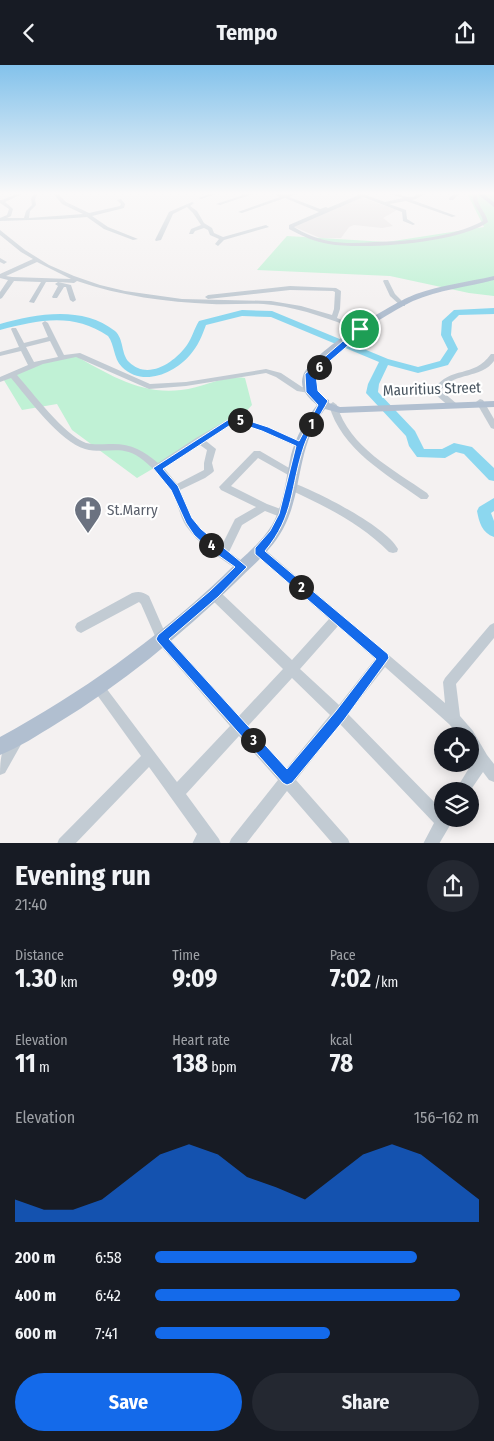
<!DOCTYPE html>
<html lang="en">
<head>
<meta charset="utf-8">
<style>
  body { margin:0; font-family:"Fira Sans Condensed",sans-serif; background:#242831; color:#f1f3f6; height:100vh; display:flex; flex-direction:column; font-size:19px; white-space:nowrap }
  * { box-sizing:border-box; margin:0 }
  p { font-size:16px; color:#9ea1a6 }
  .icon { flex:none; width:28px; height:28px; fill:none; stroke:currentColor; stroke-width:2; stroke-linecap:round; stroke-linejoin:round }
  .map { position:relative; height:778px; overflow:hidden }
  .details { display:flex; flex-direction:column; background:#171b24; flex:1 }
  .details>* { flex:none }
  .controls { position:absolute; left:434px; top:662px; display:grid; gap:10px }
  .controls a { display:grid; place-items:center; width:45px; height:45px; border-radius:50%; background:#171b24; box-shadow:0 2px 12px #0003; font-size:25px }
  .pin { position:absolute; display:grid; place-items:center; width:42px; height:42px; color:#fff; margin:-21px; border:2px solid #fff; border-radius:50%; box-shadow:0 1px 5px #0007 }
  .km { position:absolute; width:25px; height:25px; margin:-12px; border-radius:50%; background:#222; color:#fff; font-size:14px; line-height:25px; text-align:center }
  .round { display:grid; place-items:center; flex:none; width:52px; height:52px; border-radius:26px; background:#242831 }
  .head { display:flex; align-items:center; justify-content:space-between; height:85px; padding:0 15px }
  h1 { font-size:28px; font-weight:700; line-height:38px }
  .metrics { display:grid; grid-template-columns:repeat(3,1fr); gap:8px; height:85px; padding:5px 15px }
  .metrics div { display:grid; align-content:center }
  .metrics b { font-size:25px; font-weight:700 }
  .metrics small { font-size:14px; font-weight:400 }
  .metrics p { font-size:14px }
  .chart { height:140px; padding:10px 15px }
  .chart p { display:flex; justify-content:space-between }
  .chart svg { width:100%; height:90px; margin-top:5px; fill:#146aea; opacity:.7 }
  .button { display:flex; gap:10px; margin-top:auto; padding:10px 15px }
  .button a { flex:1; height:58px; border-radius:30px; background:#146aea; color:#fff; font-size:20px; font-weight:700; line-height:58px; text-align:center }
  .button a+a { background:#242831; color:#f1f3f6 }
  ul { padding:0 15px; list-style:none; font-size:16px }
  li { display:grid; grid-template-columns:80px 60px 1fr; align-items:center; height:38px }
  li i { height:12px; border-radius:6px; background:#146aea }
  header { display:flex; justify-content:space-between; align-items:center; height:65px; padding:0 15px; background:#171b24; font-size:22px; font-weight:700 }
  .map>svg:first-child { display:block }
  .education { fill:#e5e2e3 }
  .green { fill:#c0f1d5 }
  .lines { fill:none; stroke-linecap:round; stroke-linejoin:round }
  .river { fill:#8cd7ef; fill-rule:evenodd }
  .minor { fill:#c2cbd3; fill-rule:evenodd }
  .major { fill:#b1bfd0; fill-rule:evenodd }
  .route { fill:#146aea; stroke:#fff; fill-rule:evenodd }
  .labels { text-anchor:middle; stroke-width:4.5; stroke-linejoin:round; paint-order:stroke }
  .street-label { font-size:15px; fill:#48545f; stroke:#fff }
  .worship-label { font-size:15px; fill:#5b616d; stroke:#fff; text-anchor:start }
</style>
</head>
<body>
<header><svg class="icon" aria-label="back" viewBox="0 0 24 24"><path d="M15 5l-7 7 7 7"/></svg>Tempo<svg class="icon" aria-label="share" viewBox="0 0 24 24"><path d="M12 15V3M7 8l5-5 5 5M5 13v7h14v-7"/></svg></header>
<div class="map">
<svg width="494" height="779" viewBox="0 0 494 779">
  <rect width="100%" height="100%" fill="#f4f1f1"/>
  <path class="education" d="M 360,132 L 397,145 L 383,153 L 393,161 L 382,163 L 354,160 L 349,162 L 341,173 L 320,173 L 292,161 Z"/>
  <g class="green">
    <path d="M 494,128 L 494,231 L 469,228 L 390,211 L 257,205 L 287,171 L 387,177 L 484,162 L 468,130 Z"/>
    <path d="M 74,290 C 108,309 141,330 181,325 C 203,323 223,310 245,313 L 252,340 L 242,351 L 137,413 L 72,365 L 57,339 L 22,345 L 2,312 L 40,296 Z"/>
  </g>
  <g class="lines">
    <g class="river">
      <path d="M 494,243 L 494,249 L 459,250 L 452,257 L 451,270 L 458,284 L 448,300 L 418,308 L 388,300 L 379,319 L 378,327 L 415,366 L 424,384 L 442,384 L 454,378 L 472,382 L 494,403 L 494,416 L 489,415 L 464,389 L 456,387 L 445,393 L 417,392 L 409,381 L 406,371 L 366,328 L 368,319 L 379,297 L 271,252 L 242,251 L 206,260 C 202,271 198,281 190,290 C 174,309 142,322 122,302 C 113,293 115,280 108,271 C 73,247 38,255 0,265 L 0,259 C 36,249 82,240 115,266 C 124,274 121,289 129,297 C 148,316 175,297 187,280 C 192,273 194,264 199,256 L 242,245 L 272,246 L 388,294 L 418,302 L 440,296 L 448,284 L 441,270 L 442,256 L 454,245 Z"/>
      <path d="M 494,433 L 494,446 L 491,448 L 494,456 L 494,472 C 482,468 479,457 477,446 L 479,442 Z"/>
    </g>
    <g class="minor">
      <path d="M 19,128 L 24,128 L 5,137 L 13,144 L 11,151 L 7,153 L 24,153 L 26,146 L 32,140 L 31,134 L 34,128 L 38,128 L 35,134 L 36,140 L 30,146 L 29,153 L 83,149 L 62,139 L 53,128 L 57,128 L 66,137 L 89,148 L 120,141 L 121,139 L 117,135 L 121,134 L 125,139 L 124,143 L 92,151 L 108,162 L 138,174 L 133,175 L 104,164 L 87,152 L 60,154 L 0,156 L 0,153 L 7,150 L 9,144 L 0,138 L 0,135 L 2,135 Z"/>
      <path d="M 213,128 L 219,128 L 201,134 L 199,133 Z"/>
      <path d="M 250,128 L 256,128 L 220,140 L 216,139 Z"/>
      <path d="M 273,128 L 278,128 L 285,130 L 298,128 L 289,132 L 320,144 L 326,142 L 328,143 L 359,130 L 358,129 L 360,128 L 385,137 L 403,133 L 387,128 C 395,128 401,131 409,132 C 414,133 419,128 425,128 L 416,134 L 412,135 L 456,151 L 452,152 L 406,136 L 389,139 L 406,145 L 407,154 L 415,159 L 413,160 L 403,156 L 402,147 L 363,132 L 294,162 C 303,168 317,174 329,176 C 344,179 360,178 375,177 C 411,176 450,173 483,156 C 481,146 470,139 473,128 L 484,128 L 477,129 C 476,140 486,147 488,157 C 459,178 365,185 329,179 C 315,177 302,171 289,164 L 289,160 L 319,147 L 285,133 L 242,148 L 238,147 L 280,132 Z"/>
      <path d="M 456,128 L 460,128 L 453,135 L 449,135 L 449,133 Z"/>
      <path d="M 192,137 L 194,138 L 190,141 L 197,146 L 204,158 L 212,163 L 214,168 L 223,172 L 266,160 L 269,162 L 224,175 L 218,181 L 215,179 L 219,174 L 210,170 L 208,165 L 204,163 L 195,166 L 193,169 L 189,169 L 191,164 L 201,160 L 193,148 L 187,142 L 173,149 L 161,175 L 156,176 L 155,175 L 169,147 Z"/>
      <path d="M 0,165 L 25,185 L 49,200 L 74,211 L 100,220 L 125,226 L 182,234 L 271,236 L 301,241 L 332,250 L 334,244 L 335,227 L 333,226 L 290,225 L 208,234 L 205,232 L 208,230 L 290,221 L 336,223 L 341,226 L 340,244 L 337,253 L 366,265 L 363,267 L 361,266 C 332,255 304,244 273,240 C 253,237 232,240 212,239 C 166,237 121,231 77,216 L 74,218 L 58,217 L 71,220 L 76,235 L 73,237 L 70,235 L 66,222 L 64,222 L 57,233 L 53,233 L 52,232 L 58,221 L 55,219 L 58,217 L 46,217 L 34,238 L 29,237 L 41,217 L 14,216 L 2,233 L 0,234 L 0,227 L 8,215 L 0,213 L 0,209 L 33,194 L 21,187 L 0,170 ZM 37,197 L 71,214 L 12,212 L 6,211 Z"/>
      <path d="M 0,193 L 7,197 L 4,199 L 0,197 Z"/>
      <path d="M 384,215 L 388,215 L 395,229 L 405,239 L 405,241 L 401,241 L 390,231 L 383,216 Z"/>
      <path d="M 45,256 L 48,258 L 64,290 L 80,288 L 150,319 L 186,317 L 266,304 L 281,308 L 302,322 L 318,325 L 319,327 L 318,329 L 315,329 L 297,326 L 276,312 L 266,308 L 186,321 L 149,324 L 76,292 L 43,299 L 17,310 C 33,328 64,370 86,378 C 93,380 102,379 109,379 C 130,378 143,385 158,398 L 196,373 L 234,351 L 268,362 L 303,378 L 304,380 L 303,382 L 297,382 L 262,366 L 235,357 L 206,376 L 216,384 L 212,398 L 214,406 L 212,408 L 205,413 L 180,425 L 193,455 L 205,468 L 221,482 L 235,454 L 256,442 L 221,425 L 219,422 L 254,386 L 260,386 L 296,407 L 298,409 L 296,411 L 290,411 L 258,393 L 231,421 L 267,439 L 286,446 L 288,449 L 286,452 L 283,453 L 265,446 L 242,460 L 229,487 L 246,499 L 247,502 L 246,505 L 242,507 L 238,505 C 220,493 199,480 186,461 C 180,451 178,440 173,429 C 166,415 154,404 143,395 C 122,378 107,390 85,384 C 60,377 28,333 11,313 L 0,317 L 0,312 L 28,300 L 21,286 L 0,291 L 0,287 L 19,282 L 11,264 L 12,263 L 16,263 L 24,278 L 48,272 L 42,258 ZM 50,276 L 58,292 L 34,297 L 26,282 ZM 200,380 L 207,385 L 204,398 L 204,405 L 177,419 L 164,403 Z"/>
      <path d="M 491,289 L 494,289 L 494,296 C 481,314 455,307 442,324 L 443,327 L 457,339 L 458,341 L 457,343 L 451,343 L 436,330 L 434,324 C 451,300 473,314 491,289 Z"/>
      <path d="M 480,334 L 483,335 L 494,354 L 494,364 L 491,363 L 476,337 Z"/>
      <path d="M 333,337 L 337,340 C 349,382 394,405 427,428 L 429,431 L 427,434 L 421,434 C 386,409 341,384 329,340 Z"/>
      <path d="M 291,417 C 316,426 386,461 398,484 L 397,487 L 393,488 L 389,487 C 360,458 325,441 288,424 L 286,421 L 288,418 Z"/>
      <path d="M 259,482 L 263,483 L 445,638 L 443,617 L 445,613 L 490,560 L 494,558 L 494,573 L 456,619 L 460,651 L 473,666 L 487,690 L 494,699 L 494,717 L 489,715 L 483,707 L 470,726 L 455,726 L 474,695 L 470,687 L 470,671 L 460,671 L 449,659 L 385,602 L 348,649 L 442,745 L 442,754 L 452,754 L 449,762 L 439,779 L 423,779 L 434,758 L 340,659 L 296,715 L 348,774 L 350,779 L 333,779 L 287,726 L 246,779 L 229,779 L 231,774 L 278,715 L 239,671 L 186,729 L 219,774 L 221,779 L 192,779 L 197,769 L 149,702 L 75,779 L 57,779 L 59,774 L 141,691 L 95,627 L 93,623 L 95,619 L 99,617 L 103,619 L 177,717 L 230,661 L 158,578 L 141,539 L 139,537 L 81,568 L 77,566 L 75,562 L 77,558 L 132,528 C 139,526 143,527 149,531 L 166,570 L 239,651 L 283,604 L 210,533 L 208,529 L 210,525 L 214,524 L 218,525 L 292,595 L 329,554 L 255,489 L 254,486 L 255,483 ZM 338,561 L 375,594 L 339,640 L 300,604 ZM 292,613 L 330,650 L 286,704 L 248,661 Z"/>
      <path d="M 16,669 L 21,671 L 23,676 L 5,708 L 0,710 C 0,696 1,676 16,669 Z"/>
    </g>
    <g class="major">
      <path d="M 476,128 L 482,128 L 494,137 L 494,142 Z"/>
      <path d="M 494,211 L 494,215 C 467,222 439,225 413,236 C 395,244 266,318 329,335 L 329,338 L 340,342 L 494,336 L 494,342 L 340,348 L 325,344 C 295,384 304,425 283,464 C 271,486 252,501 235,518 C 180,571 122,619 56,659 C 38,670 20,682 0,690 L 0,672 C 81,628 155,575 222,512 C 239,495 259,481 272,460 C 284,439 286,413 291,390 C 296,372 305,355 317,340 C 308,333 299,323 303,311 C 311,287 392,238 416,229 C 441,220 468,217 494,211 Z"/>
    </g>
  </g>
  <linearGradient id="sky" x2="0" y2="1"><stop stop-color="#83c2eb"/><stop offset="0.54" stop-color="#faf9f9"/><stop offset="1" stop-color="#faf9f9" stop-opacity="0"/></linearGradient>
  <rect width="494" height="237" fill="url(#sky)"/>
  <path class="route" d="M 358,263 L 366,265 L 323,302 L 316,310 L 318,326 L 328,336 C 320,351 309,366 304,381 C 290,422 295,450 265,486 L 388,589 L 389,593 L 344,655 L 292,718 L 287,720 L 283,718 L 158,577 L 156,574 L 158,570 L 210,526 L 235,502 L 208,483 L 194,470 L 186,458 L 171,425 L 153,403 L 234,351 L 268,362 L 299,376 L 318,340 L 306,327 L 305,309 ZM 235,357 L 262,366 L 296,381 L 279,449 L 270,466 L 255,483 L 255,489 L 376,594 L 336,646 L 287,704 L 169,574 L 218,532 L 247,502 L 201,464 L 192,453 L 178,421 L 163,404 Z"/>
  <defs>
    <g id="church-pin" transform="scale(1.4375)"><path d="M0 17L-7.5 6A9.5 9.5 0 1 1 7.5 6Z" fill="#6b7280" stroke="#fff"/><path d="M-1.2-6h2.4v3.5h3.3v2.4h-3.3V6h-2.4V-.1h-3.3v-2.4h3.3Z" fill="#fff"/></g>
  </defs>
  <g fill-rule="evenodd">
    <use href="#church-pin" x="88" y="445"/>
  </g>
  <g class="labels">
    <g class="street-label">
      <text transform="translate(432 324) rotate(-2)" y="5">Mauritius Street</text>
    </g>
    <g class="worship-label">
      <text x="107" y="450">St.Marry</text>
    </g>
  </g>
</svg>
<div class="controls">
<a><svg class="icon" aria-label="locate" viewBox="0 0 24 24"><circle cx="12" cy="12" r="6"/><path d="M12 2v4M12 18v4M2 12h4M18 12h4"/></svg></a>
<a><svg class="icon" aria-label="layers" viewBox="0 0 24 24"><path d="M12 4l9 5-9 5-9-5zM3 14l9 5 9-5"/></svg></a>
</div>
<div class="pin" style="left:360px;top:264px;background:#1e9e55"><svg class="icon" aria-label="arrive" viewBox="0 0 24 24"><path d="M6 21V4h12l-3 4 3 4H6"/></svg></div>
<b class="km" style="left:311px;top:359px">1</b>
<b class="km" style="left:301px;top:522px">2</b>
<b class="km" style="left:253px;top:675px">3</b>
<b class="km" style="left:211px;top:480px">4</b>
<b class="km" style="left:240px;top:355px">5</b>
<b class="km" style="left:319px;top:302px">6</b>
</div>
<section class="details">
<div class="head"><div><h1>Evening run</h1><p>21:40</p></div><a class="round"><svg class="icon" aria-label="share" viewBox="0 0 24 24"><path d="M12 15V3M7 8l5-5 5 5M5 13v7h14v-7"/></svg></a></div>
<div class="metrics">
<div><p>Distance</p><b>1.30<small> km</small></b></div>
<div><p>Time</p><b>9:09</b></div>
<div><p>Pace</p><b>7:02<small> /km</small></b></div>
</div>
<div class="metrics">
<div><p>Elevation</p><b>11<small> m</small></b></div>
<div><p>Heart rate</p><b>138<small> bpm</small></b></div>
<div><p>kcal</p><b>78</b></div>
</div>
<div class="chart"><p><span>Elevation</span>156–162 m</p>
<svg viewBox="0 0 160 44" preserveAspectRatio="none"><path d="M0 44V33L10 38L20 38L30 33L40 22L50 11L60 6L70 11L80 22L90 27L100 33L110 22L120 11L130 6L140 11L150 22L160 33V44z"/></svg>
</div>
<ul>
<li><b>200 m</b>6:58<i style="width:81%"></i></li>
<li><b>400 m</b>6:42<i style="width:94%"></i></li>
<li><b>600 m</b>7:41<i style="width:54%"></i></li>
</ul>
<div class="button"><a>Save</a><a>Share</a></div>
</section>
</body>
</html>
